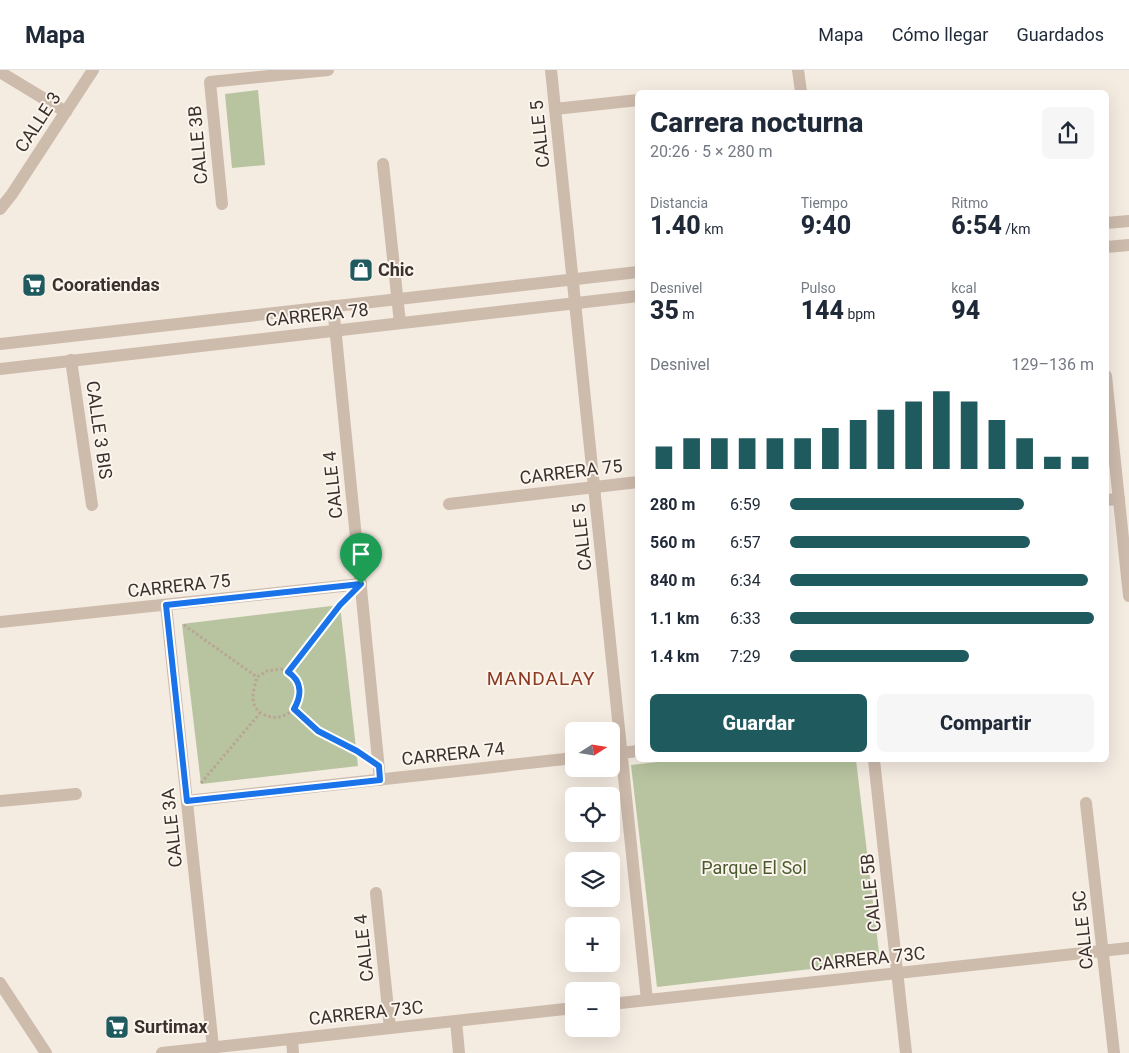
<!DOCTYPE html>
<html lang="es">
<head>
<meta charset="utf-8">
<style>
  body { margin:0; font-family:Roboto,sans-serif; background:#f6f6f7; color:#1f2937; height:100vh; display:flex; flex-direction:column; font-size:19px; white-space:nowrap }
  * { box-sizing:border-box; margin:0 }
  p { font-size:16px; color:#747a83 }
  .icon { flex:none; width:28px; height:28px; fill:none; stroke:currentColor; stroke-width:2; stroke-linecap:round; stroke-linejoin:round }
  .map { position:relative; flex:1; overflow:hidden }
  .sheet { position:absolute; left:635px; top:20px; width:474px; height:672px; display:flex; flex-direction:column; background:#fff; border-radius:8px; box-shadow:0 5px 20px #0002 }
  .sheet>* { flex:none }
  .needle { width:32px; rotate:78deg }
  .controls { position:absolute; left:565px; top:652px; display:grid; gap:10px }
  .controls a { display:grid; place-items:center; width:55px; height:55px; border-radius:8px; background:#fff; box-shadow:0 5px 20px #0002; font-size:25px }
  .pin { position:absolute; display:grid; place-items:center; width:42px; height:42px; color:#fff; margin:-51px -21px; border-radius:50% 50% 50% 0; rotate:-45deg; box-shadow:0 0 5px #0007 }
  .pin .icon { rotate:45deg }
  .round { display:grid; place-items:center; flex:none; width:52px; height:52px; border-radius:8px; background:#f6f6f7 }
  .summary { display:flex; align-items:center; justify-content:space-between; height:85px; padding:0 15px }
  h1 { font-size:28px; font-weight:800; line-height:38px }
  .figures { display:grid; grid-template-columns:repeat(3,1fr); gap:8px; height:85px; padding:5px 15px }
  .figures div { display:grid; align-content:center }
  .figures b { font-size:25px; font-weight:800 }
  .figures small { font-size:14px; font-weight:400 }
  .figures p { font-size:14px }
  .chart { height:140px; padding:10px 15px }
  .chart p { display:flex; justify-content:space-between }
  .chart svg { width:100%; height:90px; margin-top:5px; stroke:#1f5a5e; stroke-width:6 }
  .cta { display:flex; gap:10px; margin-top:auto; padding:10px 15px }
  .cta a { flex:1; height:58px; border-radius:8px; background:#1f5a5e; color:#fff; font-size:20px; font-weight:800; line-height:58px; text-align:center }
  .cta a+a { background:#f6f6f7; color:#1f2937 }
  ul { padding:0 15px; list-style:none; font-size:16px }
  li { display:grid; grid-template-columns:80px 60px 1fr; align-items:center; height:38px }
  li i { height:12px; border-radius:6px; background:#1f5a5e }
  header { display:flex; align-items:center; gap:30px; box-sizing:border-box; height:70px; padding:0 25px; background:#fff; border-bottom:1px solid #e0e1e3 }
  header strong { font-size:24px }
  nav { display:flex; gap:28px; margin-inline-start:auto; font-size:18px }
  .map>svg:first-child { display:block }
  .green { fill:#b8c4a0 }
  .lines { fill:none; stroke-linecap:round; stroke-linejoin:round }
  .path { stroke:#b9a596; stroke-width:3; stroke-dasharray:2.5 2.5; stroke-linecap:butt }
  .minor { stroke:#cdbbac; stroke-width:12 }
  .route-casing { stroke:#fff; stroke-width:10 }
  .route { stroke:#1a73e8; stroke-width:6 }
  .labels { text-anchor:middle; stroke-width:4; stroke-linejoin:round; paint-order:stroke }
  .street-label { font-size:18px; fill:#3b302b; stroke:#fbf5ee }
  .poi-label { font-size:18px; font-weight:bold; fill:#3b302b; stroke:#fbf5ee; text-anchor:start }
  .park-label { font-size:18px; fill:#4a5a2e; stroke:#fbf5ee }
  .neighbourhood-label { font-size:19px; letter-spacing:1px; fill:#8c3b22; stroke:#fbf5ee }
</style>
</head>
<body>
<header>
<strong>Mapa</strong>
<nav><a>Mapa</a><a>Cómo llegar</a><a>Guardados</a></nav>
</header>
<div class="map">
<svg width="1129" height="983" viewBox="0 0 1129 983">
  <rect width="100%" height="100%" fill="#f4ebe1"/>
  <g class="green">
    <path d="M 258,20 L 265,95 L 232,98 L 225,24 Z"/>
    <path d="M 340,535 L 358,696 L 201,714 L 182,554 Z"/>
    <path d="M 675,690 L 856,690 L 880,891 L 657,917 L 631,695 Z"/>
  </g>
  <g class="lines">
    <g class="path">
      <path d="M 184,555 L 257,607"/>
      <path d="M 281,599 C 285,601 291,604 294,607 C 305,620 299,640 283,646 C 274,650 257,645 254,634 C 251,626 255,615 257,607 L 267,601 Z"/>
      <path d="M 288,603 L 343,532"/>
      <path d="M 294,639 L 318,661 L 362,685"/>
      <path d="M 201,713 L 260,643"/>
    </g>
    <g class="minor">
      <path d="M 551,0 L 647,930"/>
      <path d="M 798,0 L 801,22"/>
      <path d="M 0,2 L 66,42"/>
      <path d="M 555,39 L 638,30"/>
      <path d="M 383,94 L 400,253"/>
      <path d="M 222,134 L 210,12 L 328,0"/>
      <path d="M 0,139 L 12,124 L 93,0"/>
      <path d="M 1106,153 L 1129,151"/>
      <path d="M 1106,177 L 1129,175"/>
      <path d="M 333,236 L 380,710"/>
      <path d="M 0,274 L 638,202"/>
      <path d="M 71,290 L 92,435"/>
      <path d="M 0,299 L 638,226"/>
      <path d="M 1106,306 L 1129,526"/>
      <path d="M 1106,430 L 1119,429"/>
      <path d="M 449,434 L 638,412"/>
      <path d="M 166,535 L 213,977"/>
      <path d="M 0,552 L 361,514"/>
      <path d="M 611,684 L 638,681"/>
      <path d="M 874,690 L 906,983"/>
      <path d="M 0,731 L 76,724"/>
      <path d="M 187,731 L 574,688"/>
      <path d="M 1086,733 L 1114,983"/>
      <path d="M 376,823 L 390,958"/>
      <path d="M 0,913 L 46,983"/>
      <path d="M 611,934 L 1129,878"/>
      <path d="M 456,951 L 459,983"/>
      <path d="M 292,969 L 293,983"/>
      <path d="M 162,983 L 574,938"/>
    </g>
  </g>
  <g class="lines">
    <g class="route-casing">
      <path id="route" d="M 361,514 L 340,535 L 288,602 C 302,611 302,625 294,639 L 318,661 L 357,681 L 379,696 L 380,710 L 187,731 L 166,535 Z"/>
    </g>
    <use href="#route" class="route"/>
  </g>
  <defs>
    <g id="shop-square" transform="scale(1.25)"><rect x="-9" y="-9" width="18" height="18" rx="4" fill="#1f5a5e" stroke="#fbf5ee"/><path d="M-5-2.5h2.3a2.7 3.5 0 0 1 5.4 0H5L5.5 6h-11ZM-1.5-2.5h3a1.5 2.3 0 0 0-3 0Z" fill="#fff"/></g>
    <g id="supermarket-square" transform="scale(1.25)"><rect x="-9" y="-9" width="18" height="18" rx="4" fill="#1f5a5e" stroke="#fbf5ee"/><path d="M-6-5.5h2.5l.6 2H6L4.5 2H-2.5L-4.4-4H-6ZM-1.5 3.2a1.3 1.3 0 1 0 .1 0ZM3 3.2a1.3 1.3 0 1 0 .1 0Z" fill="#fff"/></g>
  </defs>
  <g fill-rule="evenodd">
    <use href="#shop-square" x="361" y="200"/>
    <use href="#supermarket-square" x="34" y="215"/>
    <use href="#supermarket-square" x="117" y="957"/>
  </g>
  <g class="labels">
    <g class="street-label">
      <text transform="translate(38 52) rotate(-57)" y="6">CALLE 3</text>
      <text transform="translate(540 64) rotate(-96)" y="6">CALLE 5</text>
      <text transform="translate(198 75) rotate(-95)" y="6">CALLE 3B</text>
      <text transform="translate(317 245) rotate(-6)" y="6">CARRERA 78</text>
      <text transform="translate(99 360) rotate(82)" y="6">CALLE 3 BIS</text>
      <text transform="translate(571 402) rotate(-7)" y="6">CARRERA 75</text>
      <text transform="translate(333 415) rotate(-96)" y="6">CALLE 4</text>
      <text transform="translate(582 467) rotate(-96)" y="6">CALLE 5</text>
      <text transform="translate(179 516) rotate(-6)" y="6">CARRERA 75</text>
      <text transform="translate(453 684) rotate(-6)" y="6">CARRERA 74</text>
      <text transform="translate(172 758) rotate(-96)" y="6">CALLE 3A</text>
      <text transform="translate(871 823) rotate(-96)" y="6">CALLE 5B</text>
      <text transform="translate(1083 860) rotate(-96)" y="6">CALLE 5C</text>
      <text transform="translate(364 878) rotate(-96)" y="6">CALLE 4</text>
      <text transform="translate(868 889) rotate(-6)" y="6">CARRERA 73C</text>
      <text transform="translate(366 943) rotate(-6)" y="6">CARRERA 73C</text>
    </g>
    <g class="poi-label">
      <text x="378" y="206">Chic</text>
      <text x="52" y="221">Cooratiendas</text>
      <text x="134" y="963">Surtimax</text>
    </g>
    <g class="park-label">
      <text x="754" y="804">Parque El Sol</text>
    </g>
    <g class="neighbourhood-label">
      <text x="541" y="615">MANDALAY</text>
    </g>
  </g>
</svg>
<div class="controls">
<a><svg class="needle" viewBox="-14 -14 28 28"><path d="M0-13l5 13h-10z" fill="#e53935"/><path d="M0 13l5-13h-10z" fill="#747a83"/></svg></a>
<a><svg class="icon" aria-label="locate" viewBox="0 0 24 24"><circle cx="12" cy="12" r="6"/><path d="M12 2v4M12 18v4M2 12h4M18 12h4"/></svg></a>
<a><svg class="icon" aria-label="layers" viewBox="0 0 24 24"><path d="M12 4l9 5-9 5-9-5zM3 14l9 5 9-5"/></svg></a>
<a>+</a>
<a>−</a>
</div>
<div class="pin" style="left:361px;top:514px;background:#1e9e55"><svg class="icon" aria-label="arrive" viewBox="0 0 24 24"><path d="M6 21V4h12l-3 4 3 4H6"/></svg></div>
<section class="sheet">
<div class="summary"><div><h1>Carrera nocturna</h1><p>20:26 · 5 × 280 m</p></div><a class="round"><svg class="icon" aria-label="share" viewBox="0 0 24 24"><path d="M12 15V3M7 8l5-5 5 5M5 13v7h14v-7"/></svg></a></div>
<div class="figures">
<div><p>Distancia</p><b>1.40<small> km</small></b></div>
<div><p>Tiempo</p><b>9:40</b></div>
<div><p>Ritmo</p><b>6:54<small> /km</small></b></div>
</div>
<div class="figures">
<div><p>Desnivel</p><b>35<small> m</small></b></div>
<div><p>Pulso</p><b>144<small> bpm</small></b></div>
<div><p>kcal</p><b>94</b></div>
</div>
<div class="chart"><p><span>Desnivel</span>129–136 m</p>
<svg viewBox="0 0 160 44" preserveAspectRatio="none"><path d="M5 44V33M15 44V29M25 44V29M35 44V29M45 44V29M55 44V29M65 44V24M75 44V20M85 44V15M95 44V11M105 44V6M115 44V11M125 44V20M135 44V29M145 44V38M155 44V38"/></svg>
</div>
<ul>
<li><b>280 m</b>6:59<i style="width:77%"></i></li>
<li><b>560 m</b>6:57<i style="width:79%"></i></li>
<li><b>840 m</b>6:34<i style="width:98%"></i></li>
<li><b>1.1 km</b>6:33<i style="width:100%"></i></li>
<li><b>1.4 km</b>7:29<i style="width:59%"></i></li>
</ul>
<div class="cta"><a>Guardar</a><a>Compartir</a></div>
</section>
</div>
</body>
</html>
